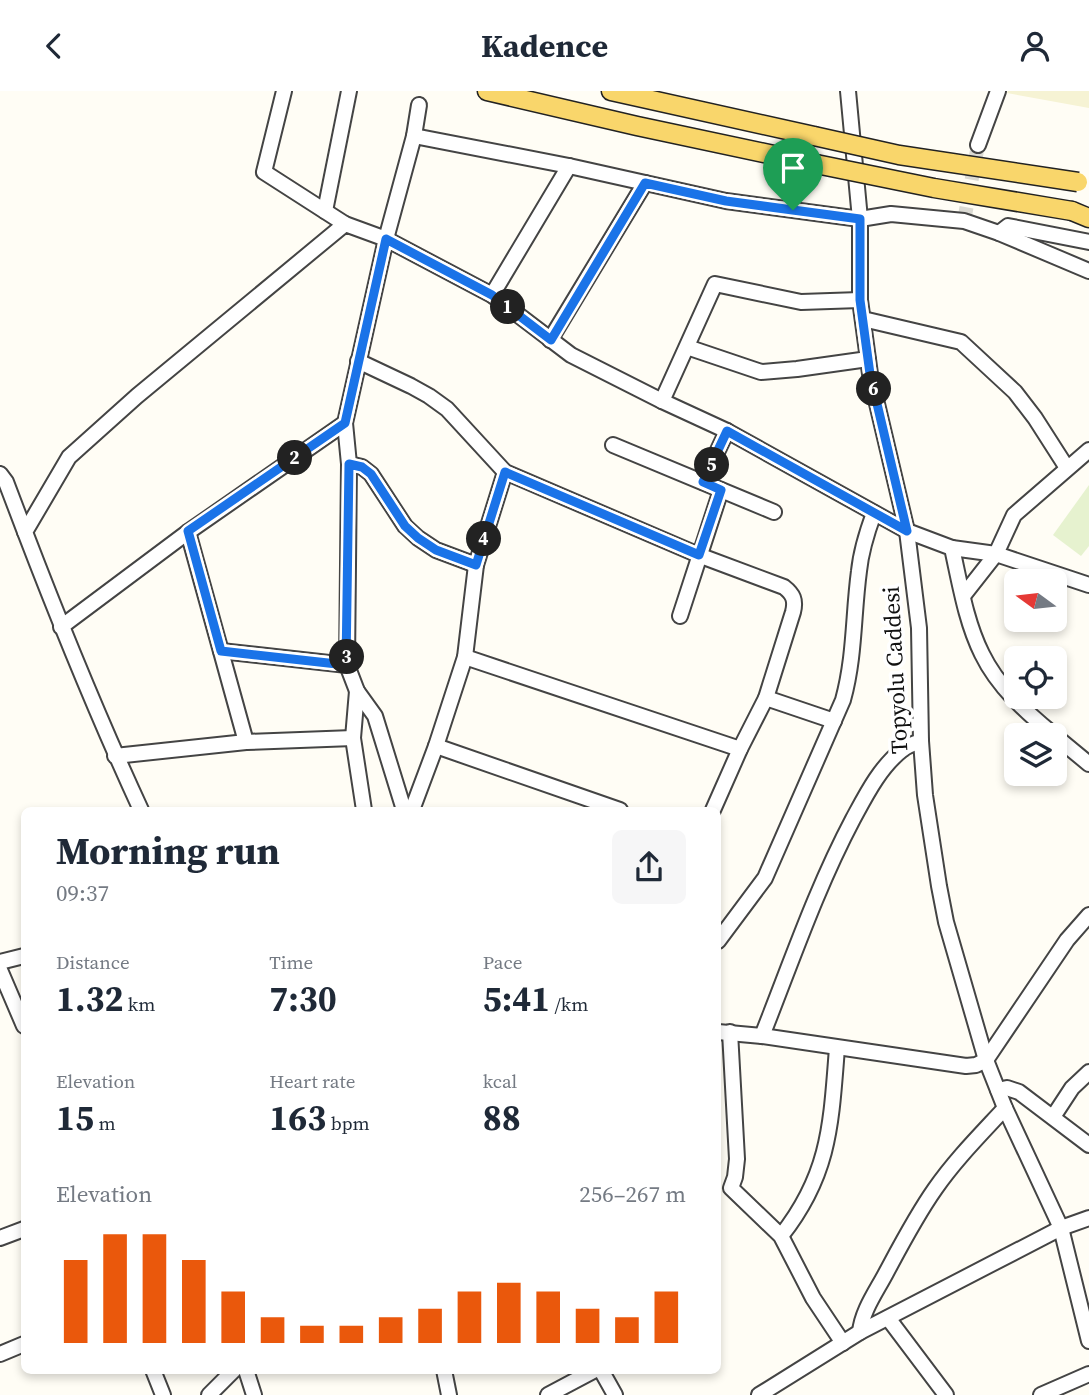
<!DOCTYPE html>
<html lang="en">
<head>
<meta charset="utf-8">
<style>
  body { margin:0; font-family:"Source Serif 4",serif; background:#f6f6f7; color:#1f2937; height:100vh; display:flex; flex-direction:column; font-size:26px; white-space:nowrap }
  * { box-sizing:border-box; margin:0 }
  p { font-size:23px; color:#747a83 }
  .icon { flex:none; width:38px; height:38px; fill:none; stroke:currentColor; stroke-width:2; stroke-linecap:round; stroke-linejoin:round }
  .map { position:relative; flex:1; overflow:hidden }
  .panel { position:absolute; left:21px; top:716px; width:700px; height:567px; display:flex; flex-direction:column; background:#fff; border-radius:10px; box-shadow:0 4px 10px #0003 }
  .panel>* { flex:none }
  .needle { width:46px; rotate:285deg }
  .controls { position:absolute; left:1004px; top:478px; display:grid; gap:14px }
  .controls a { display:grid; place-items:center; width:63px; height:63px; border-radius:10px; background:#fff; box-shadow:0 4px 10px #0003; font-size:35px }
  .pin { position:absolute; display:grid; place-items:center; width:60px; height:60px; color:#fff; margin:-72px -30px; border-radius:50% 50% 50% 0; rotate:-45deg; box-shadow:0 0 7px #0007 }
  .pin .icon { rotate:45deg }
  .km { position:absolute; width:35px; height:35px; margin:-18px; border-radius:50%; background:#222; color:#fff; font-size:19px; line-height:35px; text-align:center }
  .round { display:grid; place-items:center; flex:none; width:74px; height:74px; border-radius:10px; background:#f6f6f7 }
  .overview { display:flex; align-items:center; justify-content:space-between; height:119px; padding:0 35px }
  h1 { font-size:38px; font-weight:700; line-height:52px }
  .metrics { display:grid; grid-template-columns:repeat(3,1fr); gap:10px; height:119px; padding:7px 35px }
  .metrics div { display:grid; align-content:center }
  .metrics b { font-size:35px; font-weight:700 }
  .metrics small { font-size:19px; font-weight:400 }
  .metrics p { font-size:19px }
  .chart { height:196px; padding:14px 35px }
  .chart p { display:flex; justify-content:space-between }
  .chart svg { width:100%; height:126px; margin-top:7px; stroke:#ea580c; stroke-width:6 }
  header { display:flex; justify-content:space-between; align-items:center; height:91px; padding:0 35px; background:#fff; font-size:32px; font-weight:700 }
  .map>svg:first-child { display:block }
  .farmland { fill:#f6f3d4 }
  .pitch { fill:#e6f2cf }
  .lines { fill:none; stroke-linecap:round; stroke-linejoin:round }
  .minor-tunnel { stroke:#dbdad3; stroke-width:14; stroke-dasharray:14 7; stroke-linecap:butt }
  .minor-casing { stroke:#444; stroke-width:18 }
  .major-casing { stroke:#222; stroke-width:21 }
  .minor { stroke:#fff; stroke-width:14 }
  .major { stroke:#f9d66b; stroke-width:18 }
  .major-bridge-casing { stroke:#222; stroke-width:21; stroke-linecap:butt }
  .major-bridge { stroke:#f9d66b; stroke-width:18 }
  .route-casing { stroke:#fff; stroke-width:14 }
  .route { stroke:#1a73e8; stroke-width:9 }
  .labels { text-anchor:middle; stroke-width:7; stroke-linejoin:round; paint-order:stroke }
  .street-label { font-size:23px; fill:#111; stroke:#fff }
</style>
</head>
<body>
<header><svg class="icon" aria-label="back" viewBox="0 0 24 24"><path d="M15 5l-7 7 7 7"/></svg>Kadence<svg class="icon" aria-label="person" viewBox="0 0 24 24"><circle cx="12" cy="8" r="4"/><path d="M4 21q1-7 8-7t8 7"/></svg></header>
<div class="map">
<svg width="1089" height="1304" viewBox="0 0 1089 1304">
  <rect width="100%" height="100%" fill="#fffdf5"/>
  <path class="farmland" d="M 1008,0 L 1089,0 L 1089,17 L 1007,2 Z"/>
  <path class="pitch" d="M 1089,394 L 1089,455 L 1081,465 L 1053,444 Z"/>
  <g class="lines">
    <path class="minor-tunnel" d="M 964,130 L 978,54"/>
    <g class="minor-casing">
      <g id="minor">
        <path d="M 284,0 L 264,81 L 345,133"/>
        <path d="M 848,0 L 860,128 L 860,209 L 870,283 L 907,440 L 919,537 L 921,650 L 925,704 L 939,795 L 946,831 L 986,969 L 1005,1017 L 1061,1137 L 1089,1250"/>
        <path d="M 414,45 L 419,14"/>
        <path d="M 978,54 L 998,0"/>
        <path d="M 325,120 L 349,0"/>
        <path d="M 999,142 L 1008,135 L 1089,151"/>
        <path d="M 492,204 L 569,75"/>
        <path d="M 863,228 L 961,251 L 1015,301 L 1035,327 L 1067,377"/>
        <path d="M 550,249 L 645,92"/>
        <path d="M 687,256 L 761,281 L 797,278 L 868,268"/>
        <path d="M 358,270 L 411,295 L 429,305 L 447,318 L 505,381 L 701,465 L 784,496 C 793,503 796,509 793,521 L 766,607 L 740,658 L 713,719"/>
        <path d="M 662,310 L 715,193 L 801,211 L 860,209"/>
        <path d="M 613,354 L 774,421"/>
        <path d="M 1089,359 L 1014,424 L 996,463 L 1089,494"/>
        <path d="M 349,373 L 362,376 L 371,383 L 405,435 L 418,447 L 436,459 L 476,474"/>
        <path d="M 0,383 L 6,391 L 25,441"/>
        <path d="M 703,391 L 727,340"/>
        <path d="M 188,441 L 246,651 L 353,647"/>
        <path d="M 952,457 L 996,463 L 963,505"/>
        <path d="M 680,525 L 721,399"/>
        <path d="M 61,536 L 188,441 L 345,332"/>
        <path d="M 221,560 L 347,574"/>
        <path d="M 465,566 L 740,658"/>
        <path d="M 357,600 L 353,647 L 364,719"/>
        <path d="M 766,607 L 834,630"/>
        <path d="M 1055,645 L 1089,673"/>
        <path d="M 436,655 L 620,719"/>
        <path d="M 115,665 L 246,651"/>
        <path d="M 141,719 C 99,628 61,535 25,441 L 69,366 L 137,305 L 345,133 L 386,148 L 492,204 L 571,264 L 662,310 L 727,340 L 907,440 L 952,457 C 960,493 966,531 982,563 C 998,596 1027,622 1054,644"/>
        <path d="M 404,719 L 375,625 L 357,600 L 347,574 L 349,373 L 345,332 L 386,148 L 414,45 L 569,75 L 726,110 L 860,128 L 891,123 L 964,130 L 999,142 L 1089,180"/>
        <path d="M 412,719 L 436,655 L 465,566 L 476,474 L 505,381"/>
        <path d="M 718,850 L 765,787 L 843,609 C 855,565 853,525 859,480 C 861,460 867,441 874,422"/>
        <path d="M 0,871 L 24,865"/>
        <path d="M 0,879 L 24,935"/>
        <path d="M 718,941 L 762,945 L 966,975 L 976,974 L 986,969 L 1067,849 L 1089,824"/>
        <path d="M 730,941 L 737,1068 L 735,1086 L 731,1097 L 781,1145 L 813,1207 L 843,1252"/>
        <path d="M 762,945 C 791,872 816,798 853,728 C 866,704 880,676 902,659 C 908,654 915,652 921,650"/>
        <path d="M 998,999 L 1007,997 L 1019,1001 L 1089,1054"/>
        <path d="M 1053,1026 L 1072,997 L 1089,981"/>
        <path d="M 781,1145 C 830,1083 831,1033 837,957"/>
        <path d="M 0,1147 L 24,1138"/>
        <path d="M 888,1227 L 946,1304"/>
        <path d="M 860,1241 C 862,1220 876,1201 886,1182 C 901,1154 916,1125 935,1098 C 955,1069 981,1043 1005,1017"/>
        <path d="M 0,1263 L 24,1253"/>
        <path d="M 153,1279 L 163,1304"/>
        <path d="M 246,1279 L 254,1304"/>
        <path d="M 444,1279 L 449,1304"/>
        <path d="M 601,1279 L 615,1304"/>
        <path d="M 209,1304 L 234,1279"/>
        <path d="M 548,1304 L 595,1279"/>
        <path d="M 759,1304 L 860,1241 L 1061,1137 L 1089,1127"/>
        <path d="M 1041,1304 L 1089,1283"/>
      </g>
    </g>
    <g class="major-casing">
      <g id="major">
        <path d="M 487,0 L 637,35 L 816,73"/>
        <path d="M 611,0 L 814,45"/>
        <path d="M 1072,120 L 1089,127"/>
      </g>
    </g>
    <use href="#minor" class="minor"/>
    <use href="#major" class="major"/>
    <g class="major-bridge-casing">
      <g id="major-bridge">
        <path d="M 814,45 L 899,64 L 1078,91"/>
        <path d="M 816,73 L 934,97 L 1072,120"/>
      </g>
    </g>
    <use href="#major-bridge" class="major-bridge"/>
  </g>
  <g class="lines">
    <g class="route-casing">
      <path id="route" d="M 645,92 L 726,110 L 860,128 L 860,209 L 870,283 L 907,440 L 727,340 L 703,391 L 721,399 L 699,464 L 505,381 L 476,474 L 436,459 L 418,447 L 405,435 L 371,383 L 362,376 L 349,373 L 346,574 L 221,560 L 188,440 L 345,332 L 386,148 L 492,204 L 551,249 Z"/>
    </g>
    <use href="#route" class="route"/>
  </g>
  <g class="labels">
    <g class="street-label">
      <text transform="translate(895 579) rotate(-93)" y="8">Topyolu Caddesi</text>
    </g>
  </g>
</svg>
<div class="controls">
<a><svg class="needle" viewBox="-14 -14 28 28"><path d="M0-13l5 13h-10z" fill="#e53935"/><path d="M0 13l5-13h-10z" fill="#747a83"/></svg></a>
<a><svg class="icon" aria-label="locate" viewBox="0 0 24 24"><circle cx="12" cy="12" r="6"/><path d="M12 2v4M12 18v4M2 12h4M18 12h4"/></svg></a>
<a><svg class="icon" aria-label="layers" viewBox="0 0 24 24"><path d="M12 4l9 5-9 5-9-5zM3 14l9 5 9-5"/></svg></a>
</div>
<div class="pin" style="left:793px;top:119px;background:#1e9e55"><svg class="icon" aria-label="arrive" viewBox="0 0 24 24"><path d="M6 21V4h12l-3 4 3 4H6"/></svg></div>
<b class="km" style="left:508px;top:216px">1</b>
<b class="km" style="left:295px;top:367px">2</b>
<b class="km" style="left:347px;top:566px">3</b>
<b class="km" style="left:484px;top:448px">4</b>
<b class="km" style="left:712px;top:374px">5</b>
<b class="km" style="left:874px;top:298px">6</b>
<section class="panel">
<div class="overview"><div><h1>Morning run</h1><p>09:37</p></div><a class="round"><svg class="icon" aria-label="share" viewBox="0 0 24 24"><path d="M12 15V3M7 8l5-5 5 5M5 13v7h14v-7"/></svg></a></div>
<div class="metrics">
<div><p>Distance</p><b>1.32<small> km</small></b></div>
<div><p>Time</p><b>7:30</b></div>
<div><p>Pace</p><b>5:41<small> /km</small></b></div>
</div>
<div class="metrics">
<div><p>Elevation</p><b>15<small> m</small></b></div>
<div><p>Heart rate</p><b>163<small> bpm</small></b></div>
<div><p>kcal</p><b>88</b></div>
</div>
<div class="chart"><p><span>Elevation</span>256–267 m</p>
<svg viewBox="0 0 160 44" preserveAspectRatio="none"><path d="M5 44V15M15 44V6M25 44V6M35 44V15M45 44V26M55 44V35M65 44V38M75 44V38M85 44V35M95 44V32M105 44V26M115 44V23M125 44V26M135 44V32M145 44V35M155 44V26"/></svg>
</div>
</section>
</div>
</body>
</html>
